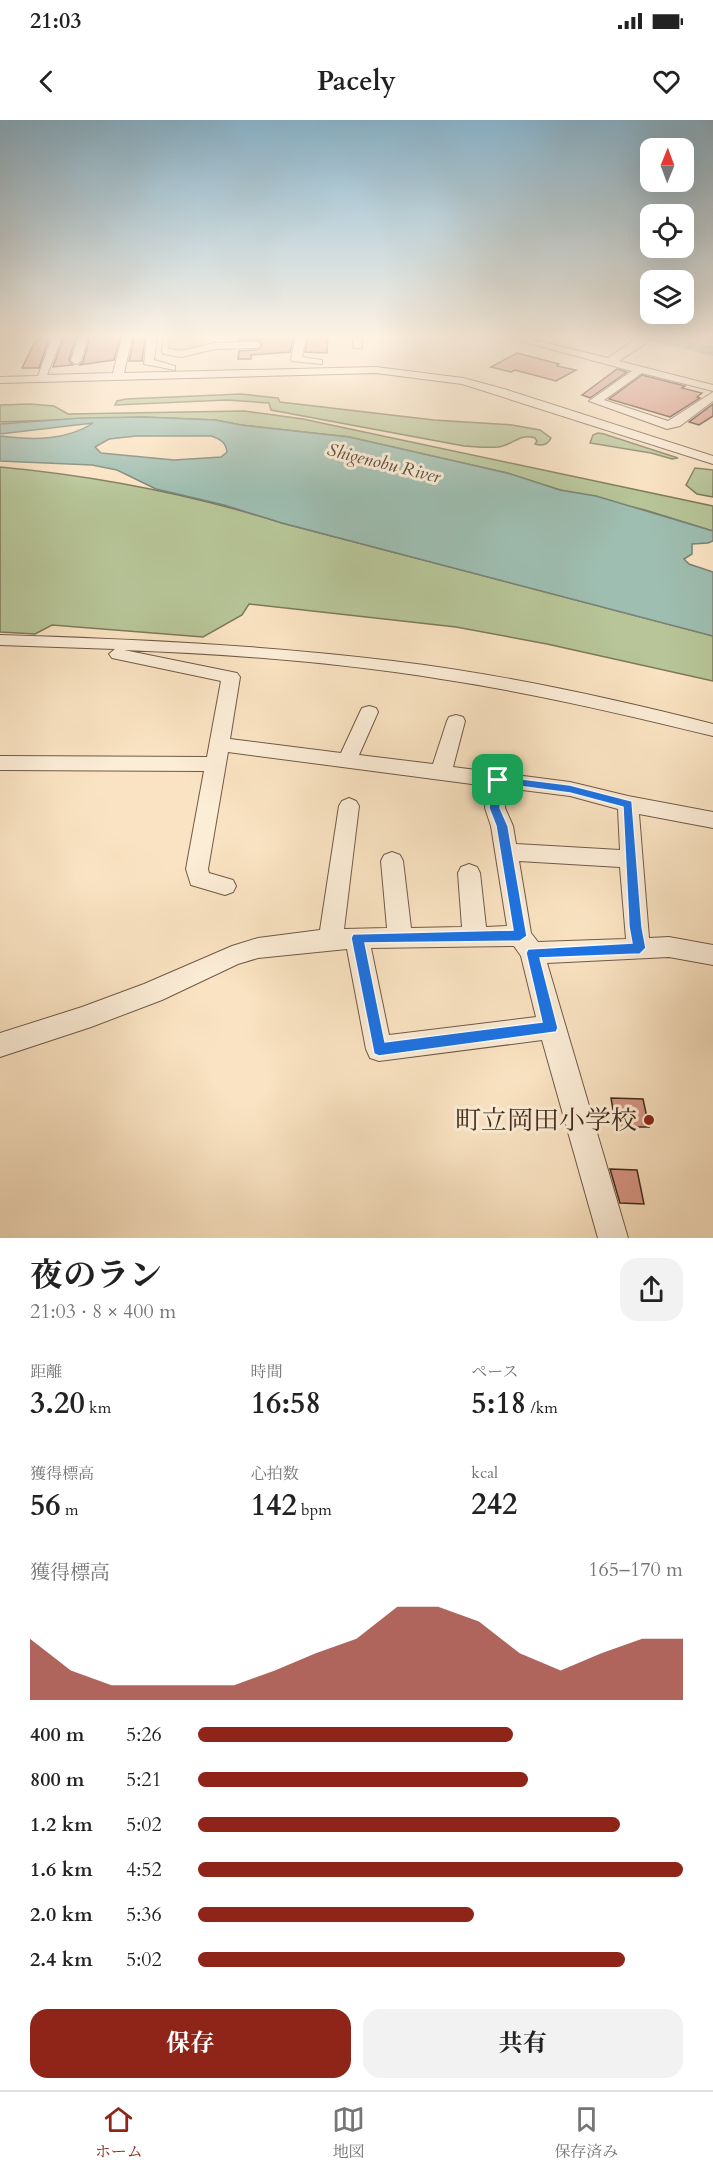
<!DOCTYPE html>
<html lang="ja">
<head>
<meta charset="utf-8">
<style>
  body { margin:0; font-family:Cardo,"Noto Serif JP",serif; background:#f2f2f2; color:#222; height:100vh; display:flex; flex-direction:column; font-size:22px; white-space:nowrap }
  * { box-sizing:border-box; margin:0 }
  p { font-size:20px; color:#767676 }
  .icon { flex:none; width:33px; height:33px; fill:none; stroke:currentColor; stroke-width:2; stroke-linecap:round; stroke-linejoin:round }
  .map { position:relative; height:1118px; overflow:hidden }
  .panel { display:flex; flex-direction:column; background:#fff; flex:1 }
  .panel>* { flex:none }
  .needle { width:39px; rotate:1deg }
  .fabs { position:absolute; left:640px; top:18px; display:grid; gap:12px }
  .fabs a { display:grid; place-items:center; width:54px; height:54px; border-radius:12px; background:#fff; box-shadow:0 6px 24px #0002; font-size:30px }
  .pin { position:absolute; display:grid; place-items:center; width:51px; height:51px; color:#fff; margin:-26px; border-radius:12px; box-shadow:0 3px 9px #0006 }
  .round { display:grid; place-items:center; flex:none; width:63px; height:63px; border-radius:18px; background:#f2f2f2 }
  .head { display:flex; align-items:center; justify-content:space-between; height:102px; padding:0 30px }
  h1 { font-size:33px; font-weight:700; line-height:45px }
  .metrics { display:grid; grid-template-columns:repeat(3,1fr); gap:9px; height:102px; padding:6px 30px }
  .metrics div { display:grid; align-content:center }
  .metrics b { font-size:30px; font-weight:700 }
  .metrics small { font-size:16px; font-weight:400 }
  .metrics p { font-size:16px }
  .chart { height:168px; padding:12px 30px }
  .chart p { display:flex; justify-content:space-between }
  .chart svg { width:100%; height:108px; margin-top:6px; fill:#8f2418; opacity:.7 }
  .primary-button { display:flex; gap:12px; margin-top:auto; padding:12px 30px }
  .primary-button a { flex:1; height:69px; border-radius:18px; background:#8f2418; color:#fff; font-size:24px; font-weight:700; line-height:69px; text-align:center }
  .primary-button a+a { background:#f2f2f2; color:#222 }
  ul { padding:0 30px; list-style:none; font-size:20px }
  li { display:grid; grid-template-columns:96px 72px 1fr; align-items:center; height:45px }
  li i { height:15px; border-radius:8px; background:#8f2418 }
  .status { display:flex; justify-content:space-between; align-items:center; height:42px; padding:0 30px; background:#fff; direction:ltr }
  .status svg { height:16px; fill:currentColor }
  header { display:flex; justify-content:space-between; align-items:center; height:78px; padding:0 30px; background:#fff; font-size:27px; font-weight:700 }
  .tab-bar { display:flex; justify-content:space-around; align-items:center; height:84px; border-top:2px solid #e0e0e0; background:#fff; font-size:16px; color:#767676 }
  .tab-bar a { display:grid; justify-items:center; gap:3px }
  .tab-bar .current { color:#8f2418 }
  .map>svg:first-child { display:block }
  .green { fill:#b7c598; stroke:#7d795a; stroke-width:1.5 }
  .water { fill:#9ebeb1; stroke:#7a8476; stroke-width:1.5; fill-rule:evenodd }
  .lines { fill:none; stroke-linecap:round; stroke-linejoin:round }
  .river { fill:#9ebeb1; fill-rule:evenodd }
  .building { fill:#d89686; stroke:#432d1d; stroke-width:1.5 }
  .service-casing { stroke:#715a46; stroke-width:8 }
  .minor-casing { stroke:#715a46; stroke-width:2 }
  .service { stroke:#fcedd7; stroke-width:6 }
  .minor { fill:#fcedd7; fill-rule:evenodd }
  .route { fill:#1a73e8; stroke:#fff; stroke-width:1.5; fill-rule:evenodd }
  .poi-dot { fill:#8f2418; stroke:#fcedd7; stroke-width:2 }
  .labels { text-anchor:middle; stroke-width:6; stroke-linejoin:round; paint-order:stroke }
  .far-water-label { font-size:18px; font-style:italic; fill:#5a5142; stroke:#fcedd7 }
  .near-poi-label { font-size:26px; fill:#432d1d; stroke:#fcedd7; text-anchor:end }
</style>
</head>
<body>
<div class="status"><b>21:03</b><svg viewBox="0 0 49 12"><path d="M0 12V9h3v3zM5 12V6h3v6zM10 12V3h3v9zM15 12V0h3v12zM26 1h20v11H26zM47 4h2v5h-2z"/></svg></div>
<header><svg class="icon" aria-label="back" viewBox="0 0 24 24"><path d="M15 5l-7 7 7 7"/></svg>Pacely<svg class="icon" aria-label="heart" viewBox="0 0 24 24"><path d="M12 20l-8-8c-3-5 5-10 8-4 3-6 11-1 8 4z"/></svg></header>
<div class="map">
<svg width="713" height="1118" viewBox="0 0 713 1118">
  <rect width="100%" height="100%" fill="#fae3c2"/>
  <filter id="stains"><feTurbulence type="fractalNoise" baseFrequency=".00333" numOctaves="4"/><feColorMatrix values="0 0 0 0 .2 0 0 0 0 .09 0 0 0 0 .02 0 0 0 .5 -.17"/></filter>
  <radialGradient id="worn" r=".72"><stop offset=".6" stop-color="#630" stop-opacity="0"/><stop offset="1" stop-color="#630" stop-opacity=".3"/></radialGradient>
  <g class="green">
    <path d="M 241,274 L 278,278 L 280,282 L 434,300 L 512,305 L 540,310 L 551,318 C 548,325 542,326 535,324 L 537,321 L 535,318 C 519,313 513,325 499,327 C 488,328 475,327 464,326 L 271,290 L 269,283 L 227,280 L 115,285 L 117,281 L 126,279 Z"/>
    <path d="M 30,284 L 54,286 L 68,294 L 244,291 L 303,299 L 713,386 L 713,411 L 645,390 L 560,370 L 507,353 L 349,317 L 241,305 L 215,300 L 143,297 L 0,302 L 0,285 Z"/>
    <path d="M 598,313 L 604,314 L 678,338 L 672,339 L 651,333 L 590,323 L 593,315 Z"/>
    <path d="M 0,347 C 97,356 190,374 282,403 L 713,516 L 713,561 L 547,524 L 456,507 L 249,484 L 242,495 L 203,517 L 52,505 L 35,514 L 0,512 Z"/>
    <path d="M 695,348 L 713,350 L 713,377 L 697,374 L 686,365 Z"/>
  </g>
  <path class="water" d="M 143,297 L 215,300 L 241,305 L 349,317 L 507,353 L 560,370 L 596,376 L 713,411 L 713,421 L 708,423 L 692,424 L 692,434 L 684,439 L 689,444 L 713,452 L 713,516 L 282,403 L 224,385 L 156,369 L 117,350 L 92,345 L 0,341 L 0,316 C 32,320 66,321 93,303 L 0,314 L 0,304 L 81,298 ZM 136,316 L 211,316 C 220,319 226,322 227,332 L 221,337 L 174,340 L 101,333 L 95,327 L 109,319 Z"/>
  <g class="lines">
    <path class="river" d="M 648,217 L 671,217 L 713,226 L 713,236 L 650,221 Z"/>
  </g>
  <g class="building">
    <path d="M 64,217 L 76,217 L 69,240 L 73,245 L 53,247 Z"/>
    <path d="M 90,217 L 120,217 L 114,240 L 79,245 L 83,242 Z"/>
    <path d="M 134,217 L 145,217 L 142,241 L 129,241 Z"/>
    <path d="M 239,217 L 294,217 L 290,232 L 251,235 L 251,239 L 238,239 L 239,231 L 258,230 L 262,225 L 259,220 L 239,220 Z"/>
    <path d="M 308,217 L 328,217 L 327,233 L 305,232 Z"/>
    <path d="M 37,218 L 49,218 L 39,248 L 22,248 Z"/>
    <path d="M 517,233 L 559,244 L 557,246 L 576,250 L 556,261 L 515,250 L 511,252 L 491,247 Z"/>
    <path d="M 617,249 L 627,252 L 590,278 L 582,275 Z"/>
    <path d="M 642,255 L 685,266 L 682,268 L 702,273 L 697,277 L 700,278 L 670,297 L 609,279 Z"/>
    <path d="M 713,284 L 713,296 L 699,305 L 689,302 Z"/>
    <path d="M 611,978 L 643,979 L 649,1007 L 616,1007 Z"/>
    <path d="M 610,1049 L 637,1050 L 644,1084 L 620,1083 Z"/>
  </g>
  <g class="lines">
    <g class="service-casing">
      <path id="service" d="M 167,217 L 165,231 L 181,234 L 214,226 L 257,225"/>
    </g>
    <g class="minor-casing">
      <g id="minor">
        <path d="M 0,217 L 12,217 L 0,220 Z"/>
        <path d="M 52,217 L 62,217 L 47,255 L 113,253 L 122,217 L 132,217 L 124,253 L 376,247 L 463,258 L 504,269 L 713,336 L 713,344 L 462,264 L 376,253 L 0,263 L 0,257 L 38,256 Z"/>
        <path d="M 78,217 L 88,217 L 81,241 L 76,244 L 71,241 Z"/>
        <path d="M 147,217 L 157,217 L 154,240 L 175,246 L 175,250 L 144,244 Z"/>
        <path d="M 296,217 L 306,217 L 302,237 L 322,240 L 322,244 L 292,241 L 291,239 Z"/>
        <path d="M 352,217 L 362,217 L 362,228 L 354,228 Z"/>
        <path d="M 505,217 L 522,217 L 608,238 L 638,217 L 648,217 L 646,223 L 619,241 L 713,265 L 713,271 L 642,253 L 604,280 L 668,301 L 713,272 L 713,281 L 680,306 L 667,309 L 589,281 L 632,251 Z"/>
        <path d="M 0,515 C 131,519 263,525 393,541 C 501,554 607,577 713,604 L 713,616 C 623,594 533,573 441,559 C 336,542 230,534 124,530 L 237,553 L 240,557 L 230,619 L 341,633 L 360,592 L 362,588 L 369,586 L 376,588 L 378,592 L 359,635 L 433,644 L 447,601 L 449,597 L 456,595 L 463,597 L 465,601 L 453,647 L 570,662 L 628,676 L 713,692 L 713,708 L 639,694 L 649,818 L 669,817 L 713,825 L 713,845 L 669,837 L 547,843 L 628,1118 L 598,1118 L 542,920 L 379,941 L 370,938 L 366,929 L 347,829 L 258,838 L 238,844 L 162,880 L 91,907 L 0,937 L 0,913 L 82,887 L 144,864 L 232,826 L 258,818 L 320,810 L 339,686 L 342,681 L 349,678 L 356,681 L 359,686 L 344,809 L 387,808 L 381,741 L 384,735 L 392,732 L 400,735 L 403,741 L 411,808 L 462,807 L 458,753 L 461,747 L 469,744 L 477,747 L 480,753 L 486,807 L 507,806 L 491,706 L 485,688 L 487,666 L 228,632 L 208,749 L 209,753 L 233,760 L 236,766 L 233,772 L 225,775 L 191,765 L 186,749 L 204,651 L 0,650 L 0,636 L 207,637 L 221,561 L 112,538 L 109,534 L 115,529 L 0,525 ZM 507,668 L 570,676 L 618,689 L 620,730 L 516,724 L 513,706 L 505,688 ZM 519,741 L 620,747 L 626,819 L 538,822 L 531,813 ZM 514,826 L 521,836 L 536,897 L 389,915 L 371,828 Z"/>
      </g>
    </g>
    <use href="#service" class="service"/>
    <use href="#minor" class="minor"/>
  </g>
  <linearGradient id="sky" x2="0" y2="1"><stop stop-color="#8ab8d2"/><stop offset="0.58" stop-color="#fdf2e4"/><stop offset="1" stop-color="#fdf2e4" stop-opacity="0"/></linearGradient>
  <rect width="713" height="373" fill="url(#sky)"/>
  <path class="route" d="M 498,656 L 570,665 L 632,681 L 642,807 L 646,828 L 640,834 L 540,838 L 558,908 L 556,912 L 379,936 L 374,934 L 351,818 L 353,814 L 513,810 L 496,706 L 489,688 L 492,660 ZM 503,664 L 570,673 L 623,687 L 629,807 L 632,823 L 528,829 L 526,833 L 542,902 L 385,922 L 365,823 L 520,821 L 527,816 L 508,706 L 500,688 Z"/>
  <circle class="poi-dot" cx="649" cy="1000" r="6"/>
  <g class="labels">
    <g class="far-water-label">
      <text transform="translate(384 343) rotate(14)" y="6">Shigenobu River</text>
    </g>
    <g class="near-poi-label">
      <text x="637" y="1009">町立岡田小学校</text>
    </g>
  </g>
  <rect width="100%" height="100%" filter="url(#stains)"/>
  <rect width="100%" height="100%" fill="url(#worn)"/>
</svg>
<div class="fabs">
<a><svg class="needle" viewBox="-14 -14 28 28"><path d="M0-13l5 13h-10z" fill="#e53935"/><path d="M0 13l5-13h-10z" fill="#767676"/></svg></a>
<a><svg class="icon" aria-label="locate" viewBox="0 0 24 24"><circle cx="12" cy="12" r="6"/><path d="M12 2v4M12 18v4M2 12h4M18 12h4"/></svg></a>
<a><svg class="icon" aria-label="layers" viewBox="0 0 24 24"><path d="M12 4l9 5-9 5-9-5zM3 14l9 5 9-5"/></svg></a>
</div>
<div class="pin" style="left:498px;top:660px;background:#1e9e55"><svg class="icon" aria-label="arrive" viewBox="0 0 24 24"><path d="M6 21V4h12l-3 4 3 4H6"/></svg></div>
</div>
<section class="panel">
<div class="head"><div><h1>夜のラン</h1><p>21:03 · 8 × 400 m</p></div><a class="round"><svg class="icon" aria-label="share" viewBox="0 0 24 24"><path d="M12 15V3M7 8l5-5 5 5M5 13v7h14v-7"/></svg></a></div>
<div class="metrics">
<div><p>距離</p><b>3.20<small> km</small></b></div>
<div><p>時間</p><b>16:58</b></div>
<div><p>ペース</p><b>5:18<small> /km</small></b></div>
</div>
<div class="metrics">
<div><p>獲得標高</p><b>56<small> m</small></b></div>
<div><p>心拍数</p><b>142<small> bpm</small></b></div>
<div><p>kcal</p><b>242</b></div>
</div>
<div class="chart"><p><span>獲得標高</span>165–170 m</p>
<svg viewBox="0 0 160 44" preserveAspectRatio="none"><path d="M0 44V19L10 32L20 38L30 38L40 38L50 38L60 32L70 25L80 19L90 6L100 6L110 12L120 25L130 32L140 25L150 19L160 19V44z"/></svg>
</div>
<ul>
<li><b>400 m</b>5:26<i style="width:65%"></i></li>
<li><b>800 m</b>5:21<i style="width:68%"></i></li>
<li><b>1.2 km</b>5:02<i style="width:87%"></i></li>
<li><b>1.6 km</b>4:52<i style="width:100%"></i></li>
<li><b>2.0 km</b>5:36<i style="width:57%"></i></li>
<li><b>2.4 km</b>5:02<i style="width:88%"></i></li>
</ul>
<div class="primary-button"><a>保存</a><a>共有</a></div>
</section>
<nav class="tab-bar">
<a class="current"><svg class="icon" aria-label="home" viewBox="0 0 24 24"><path d="M3 11l9-7 9 7M6 9v11h12V9"/></svg>ホーム</a>
<a><svg class="icon" aria-label="map" viewBox="0 0 24 24"><path d="M3 6l6-2 6 2 6-2v14l-6 2-6-2-6 2zM9 4v14M15 6v14"/></svg>地図</a>
<a><svg class="icon" aria-label="saved" viewBox="0 0 24 24"><path d="M7 4h10v16l-5-4-5 4z"/></svg>保存済み</a>
</nav>
</body>
</html>
